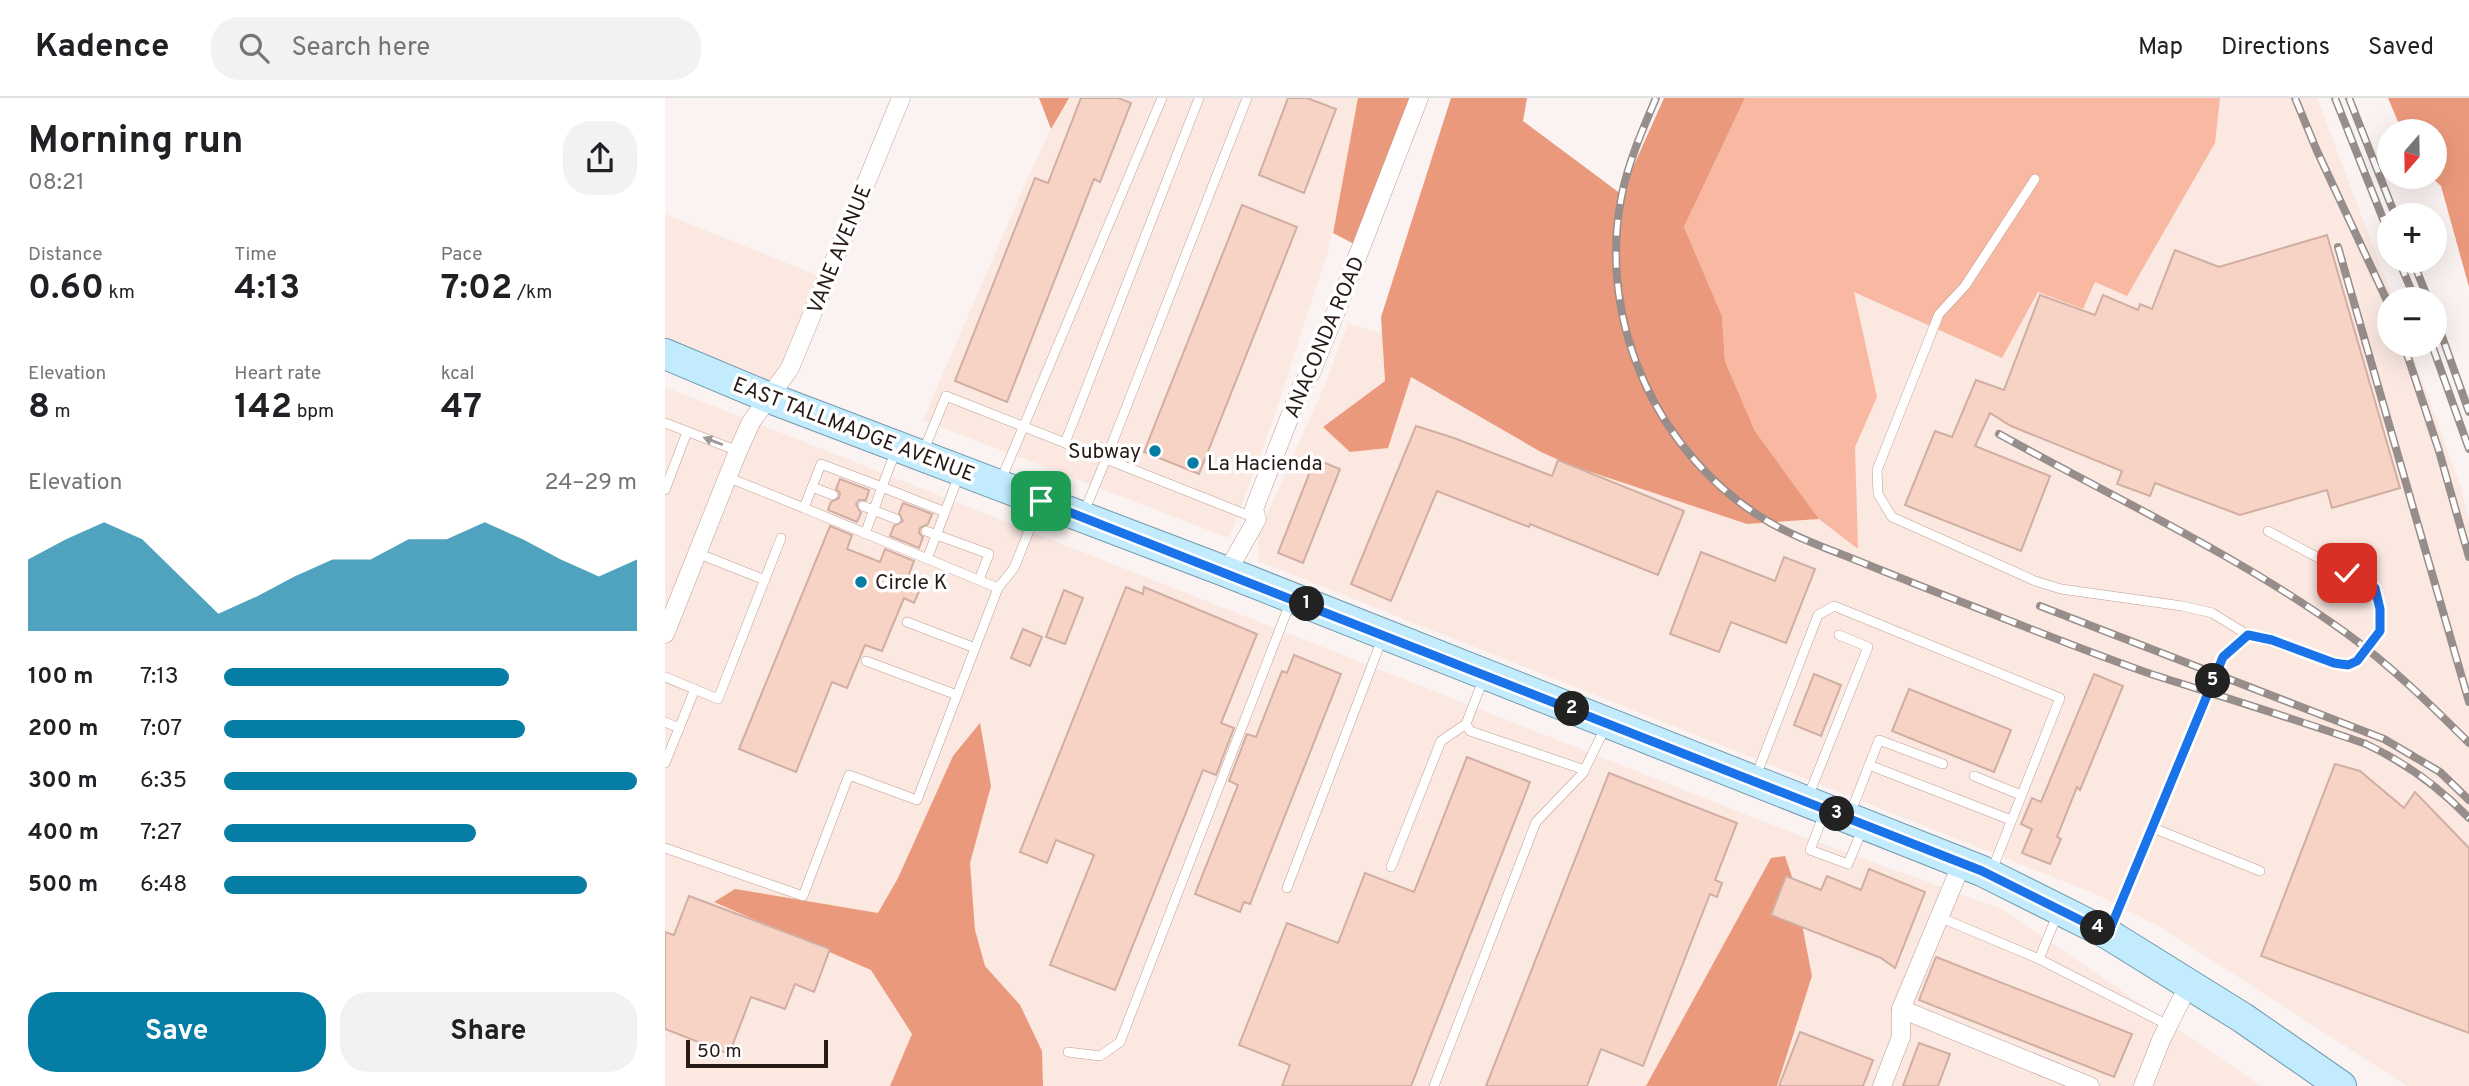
<!DOCTYPE html>
<html lang="en">
<head>
<meta charset="utf-8">
<style>
  body { margin:0; font-family:Overpass,sans-serif; background:#f2f2f2; color:#202124; height:100vh; display:flex; flex-direction:column; font-size:26px; white-space:nowrap }
  * { box-sizing:border-box; margin:0 }
  p { font-size:23px; color:#757577 }
  .icon { flex:none; width:38px; height:38px; fill:none; stroke:currentColor; stroke-width:2; stroke-linecap:round; stroke-linejoin:round }
  .map { position:relative; flex:1; overflow:hidden }
  .drawer { display:flex; flex-direction:column; background:#fff; width:665px }
  .drawer>* { flex:none }
  .needle { width:46px; rotate:200deg }
  .tools { position:absolute; left:1712px; top:21px; display:grid; gap:14px }
  .tools a { display:grid; place-items:center; width:70px; height:70px; border-radius:50%; background:#fff; box-shadow:0 7px 28px #0002; font-size:35px }
  .scale { position:absolute; left:21px; bottom:18px; width:142px; box-sizing:border-box; padding-left:7px; border:4px solid #271a16; border-top:0; font-size:19px; line-height:24px; white-space:nowrap; color:#271a16; -webkit-text-stroke:5px #fff; paint-order:stroke }
  .pin { position:absolute; display:grid; place-items:center; width:60px; height:60px; color:#fff; margin:-30px; border-radius:14px; box-shadow:0 4px 10px #0006 }
  .km { position:absolute; width:35px; height:35px; margin:-18px; border-radius:50%; background:#222; color:#fff; font-size:19px; line-height:35px; text-align:center }
  .round { display:grid; place-items:center; flex:none; width:74px; height:74px; border-radius:28px; background:#f2f2f2 }
  .headline { display:flex; align-items:center; justify-content:space-between; height:119px; padding:0 28px }
  h1 { font-size:38px; font-weight:700; line-height:52px }
  .figures { display:grid; grid-template-columns:repeat(3,1fr); gap:10px; height:119px; padding:7px 28px }
  .figures div { display:grid; align-content:center }
  .figures b { font-size:35px; font-weight:700 }
  .figures small { font-size:19px; font-weight:400 }
  .figures p { font-size:19px }
  .chart { height:196px; padding:14px 28px }
  .chart p { display:flex; justify-content:space-between }
  .chart svg { width:100%; height:126px; margin-top:7px; fill:#067da4; opacity:.7 }
  .primary-button { display:flex; gap:14px; margin-top:auto; padding:14px 28px }
  .primary-button a { flex:1; height:80px; border-radius:28px; background:#067da4; color:#fff; font-size:28px; font-weight:700; line-height:80px; text-align:center }
  .primary-button a+a { background:#f2f2f2; color:#202124 }
  ul { padding:0 28px; list-style:none; font-size:23px }
  li { display:grid; grid-template-columns:112px 84px 1fr; align-items:center; height:52px }
  li i { height:18px; border-radius:9px; background:#067da4 }
  header { display:flex; align-items:center; gap:42px; box-sizing:border-box; height:98px; padding:0 35px; background:#fff; border-bottom:2px solid #e0e0e0 }
  header strong { font-size:33px }
  nav { display:flex; gap:38px; margin-inline-start:auto; font-size:24px }
  .search { width:490px; height:63px; background:#f2f2f2; display:flex; align-items:center; gap:18px; box-sizing:border-box; padding:0 24px; border-radius:28px; color:#757577; font-size:26px }
  main { display:flex; flex:1; min-height:0 }
  .map>svg:first-child { display:block }
  .built { fill:#fae8e1 }
  .green { fill:#f8b8a2 }
  .forest { fill:#eb997c }
  .building { fill:#f7d3c6; stroke:#d1aea2; stroke-width:2 }
  .lines { fill:none; stroke-linecap:round; stroke-linejoin:round }
  .service-casing { stroke:#bf9d91; stroke-width:10 }
  .minor-casing { stroke:#bf9d91; stroke-width:19 }
  .primary-casing { stroke:#7199ac; stroke-width:32 }
  .service { stroke:#fff; stroke-width:9 }
  .minor { stroke:#fff; stroke-width:18 }
  .primary { stroke:#c2ebfe; stroke-width:30 }
  .rail-casing { stroke:#978d8a; stroke-width:8 }
  .rail { stroke:#fff; stroke-width:5; stroke-dasharray:16; stroke-linecap:butt }
  .oneway { fill:#9e9896 }
  .route-casing { stroke:#fff; stroke-width:14 }
  .route { stroke:#1a73e8; stroke-width:9 }
  .poi-dot { fill:#067da4; stroke:#fff; stroke-width:2.5 }
  .labels { text-anchor:middle; stroke-width:7; stroke-linejoin:round; paint-order:stroke }
  .street-label { font-size:21px; fill:#271a16; stroke:#fff }
  .poi-label { font-size:21px; fill:#271a16; stroke:#fff; text-anchor:start }
</style>
</head>
<body>
<header>
<strong>Kadence</strong>
<div class="search"><svg class="icon" aria-label="search" viewBox="0 0 24 24"><circle cx="10" cy="10" r="6"/><path d="M15 15l6 6"/></svg>Search here</div>
<nav><a>Map</a><a>Directions</a><a>Saved</a></nav>
</header>
<main>
<section class="drawer">
<div class="headline"><div><h1>Morning run</h1><p>08:21</p></div><a class="round"><svg class="icon" aria-label="share" viewBox="0 0 24 24"><path d="M12 15V3M7 8l5-5 5 5M5 13v7h14v-7"/></svg></a></div>
<div class="figures">
<div><p>Distance</p><b>0.60<small> km</small></b></div>
<div><p>Time</p><b>4:13</b></div>
<div><p>Pace</p><b>7:02<small> /km</small></b></div>
</div>
<div class="figures">
<div><p>Elevation</p><b>8<small> m</small></b></div>
<div><p>Heart rate</p><b>142<small> bpm</small></b></div>
<div><p>kcal</p><b>47</b></div>
</div>
<div class="chart"><p><span>Elevation</span>24–29 m</p>
<svg viewBox="0 0 160 44" preserveAspectRatio="none"><path d="M0 44V19L10 12L20 6L30 12L40 25L50 38L60 32L70 25L80 19L90 19L100 12L110 12L120 6L130 12L140 19L150 25L160 19V44z"/></svg>
</div>
<ul>
<li><b>100 m</b>7:13<i style="width:69%"></i></li>
<li><b>200 m</b>7:07<i style="width:73%"></i></li>
<li><b>300 m</b>6:35<i style="width:100%"></i></li>
<li><b>400 m</b>7:27<i style="width:61%"></i></li>
<li><b>500 m</b>6:48<i style="width:88%"></i></li>
</ul>
<div class="primary-button"><a>Save</a><a>Share</a></div>
</section>
<div class="map">
<svg width="1804" height="988" viewBox="0 0 1804 988">
  <rect width="100%" height="100%" fill="#fbf3f1"/>
  <g class="built">
    <path d="M 401,0 L 696,0 L 663,153 L 608,322 L 564,440 L 258,322 L 365,75 Z"/>
    <path d="M 1080,0 L 1652,0 L 1728,201 L 1724,201 L 1724,247 L 1744,247 L 1796,389 L 1804,422 L 1804,988 L 1742,988 L 1497,830 L 1433,797 L 593,463 L 593,437 L 659,289 L 683,226 L 717,235 L 720,283 L 658,329 L 685,354 L 723,350 L 745,279 L 876,354 L 1154,421 L 1090,333 L 1019,129 Z"/>
    <path d="M 0,116 L 161,181 L 105,300 L 0,256 Z"/>
    <path d="M 0,289 L 1120,732 L 1337,811 L 1596,988 L 0,988 Z"/>
  </g>
  <path class="green" d="M 1080,0 L 1555,0 L 1550,45 L 1462,198 L 1430,184 L 1418,211 L 1373,194 L 1337,260 L 1189,194 L 1212,299 L 1190,349 L 1193,451 L 1154,421 L 1090,333 L 1060,263 L 1057,218 L 1019,129 Z"/>
  <g class="forest">
    <path d="M 374,0 L 404,0 L 386,31 Z"/>
    <path d="M 693,0 L 745,0 L 689,146 L 668,135 Z"/>
    <path d="M 786,0 L 862,0 L 858,23 L 956,96 L 999,0 L 1080,0 L 1019,129 L 1057,218 L 1060,263 L 1090,333 L 1154,421 L 1082,426 L 905,367 L 876,354 L 746,279 L 723,350 L 685,354 L 658,329 L 720,283 L 716,219 Z"/>
    <path d="M 1723,0 L 1804,0 L 1804,189 L 1776,88 L 1766,79 L 1769,79 L 1769,33 L 1737,33 Z"/>
    <path d="M 315,625 L 326,688 L 305,765 L 310,832 L 320,868 L 355,907 L 377,953 L 378,988 L 225,988 L 247,936 L 206,872 L 49,804 L 70,791 L 213,815 L 233,780 L 288,658 Z"/>
    <path d="M 1120,758 L 1129,785 L 1147,878 L 1112,988 L 981,988 L 1106,760 Z"/>
  </g>
  <g class="building">
    <path d="M 416,0 L 453,0 L 466,5 L 435,84 L 429,81 L 342,304 L 290,283 L 370,80 L 383,85 Z"/>
    <path d="M 623,0 L 642,0 L 671,11 L 639,95 L 594,77 Z"/>
    <path d="M 577,107 L 632,129 L 534,376 L 479,354 Z"/>
    <path d="M 1662,137 L 1735,390 L 1667,410 L 1662,392 L 1575,417 L 1490,385 L 1485,398 L 1452,386 L 1457,373 L 1346,328 L 1325,315 L 1310,348 L 1385,378 L 1356,453 L 1240,407 L 1270,333 L 1287,339 L 1311,282 L 1339,292 L 1375,197 L 1430,217 L 1438,197 L 1473,212 L 1475,206 L 1487,211 L 1510,152 L 1554,169 Z"/>
    <path d="M 751,328 L 789,340 L 887,378 L 893,362 L 1019,413 L 993,477 L 865,426 L 864,429 L 772,393 L 726,503 L 686,486 Z"/>
    <path d="M 650,361 L 675,371 L 638,465 L 613,455 Z"/>
    <path d="M 175,381 L 204,392 L 201,402 L 194,402 L 191,406 L 196,415 L 192,424 L 163,412 L 166,404 L 174,400 L 175,395 L 171,391 Z"/>
    <path d="M 238,405 L 267,416 L 263,426 L 255,430 L 254,435 L 258,439 L 254,450 L 225,438 L 229,428 L 238,423 L 234,415 Z"/>
    <path d="M 165,428 L 187,437 L 182,451 L 215,464 L 220,451 L 249,463 L 244,476 L 259,482 L 249,505 L 239,500 L 217,553 L 200,547 L 182,590 L 167,584 L 131,674 L 74,651 Z"/>
    <path d="M 1036,454 L 1110,483 L 1119,459 L 1150,471 L 1121,545 L 1066,524 L 1054,554 L 1005,536 Z"/>
    <path d="M 461,489 L 478,496 L 479,489 L 592,536 L 556,625 L 569,630 L 551,677 L 538,672 L 450,892 L 385,867 L 429,757 L 391,742 L 382,765 L 355,754 Z"/>
    <path d="M 399,492 L 418,500 L 400,546 L 381,539 Z"/>
    <path d="M 358,531 L 377,539 L 365,568 L 346,560 Z"/>
    <path d="M 629,557 L 676,576 L 585,806 L 579,804 L 575,814 L 530,796 L 573,687 L 564,683 L 582,636 L 591,639 L 617,573 L 622,575 Z"/>
    <path d="M 1149,576 L 1176,587 L 1156,638 L 1129,627 Z"/>
    <path d="M 1429,576 L 1458,588 L 1415,692 L 1412,689 L 1392,739 L 1396,741 L 1385,766 L 1357,755 L 1367,731 L 1356,726 L 1367,700 L 1376,704 Z"/>
    <path d="M 1244,591 L 1346,632 L 1329,674 L 1227,633 Z"/>
    <path d="M 802,659 L 865,684 L 746,988 L 617,988 L 625,967 L 574,947 L 622,825 L 673,845 L 700,775 L 749,794 Z"/>
    <path d="M 1670,666 L 1695,673 L 1739,710 L 1750,694 L 1804,750 L 1804,935 L 1596,858 Z"/>
    <path d="M 944,675 L 1072,725 L 1050,782 L 1057,785 L 1052,799 L 1045,796 L 978,968 L 936,951 L 922,988 L 821,988 Z"/>
    <path d="M 1204,771 L 1260,794 L 1230,870 L 1216,860 L 1106,817 L 1121,778 L 1156,792 L 1162,778 L 1196,792 Z"/>
    <path d="M 24,798 L 165,851 L 149,894 L 130,886 L 120,911 L 86,899 L 64,956 L 0,931 L 0,834 L 9,837 Z"/>
    <path d="M 1271,859 L 1467,936 L 1449,979 L 1254,902 Z"/>
    <path d="M 1135,934 L 1208,962 L 1198,988 L 1114,988 Z"/>
    <path d="M 1254,945 L 1285,956 L 1273,988 L 1238,988 Z"/>
  </g>
  <g class="lines">
    <g class="service-casing">
      <g id="service">
        <path d="M 582,0 L 441,361 L 590,420"/>
        <path d="M 1370,81 L 1300,188 L 1274,216 L 1212,372 L 1213,396 L 1227,419 L 1370,483 L 1396,491 L 1517,508 L 1547,515 L 1583,537"/>
        <path d="M 0,325 L 73,353"/>
        <path d="M 400,345 L 534,0"/>
        <path d="M 231,352 L 217,389 L 280,414 L 294,377"/>
        <path d="M 258,354 L 281,298 L 441,361 L 419,414"/>
        <path d="M 62,379 L 139,410 L 156,366 L 217,389 L 200,436"/>
        <path d="M 336,382 L 497,0"/>
        <path d="M 147,389 L 168,397"/>
        <path d="M 0,392 L 22,334"/>
        <path d="M 198,408 L 231,421"/>
        <path d="M 139,410 L 333,490"/>
        <path d="M 261,433 L 324,456 L 314,482"/>
        <path d="M 32,455 L 100,482"/>
        <path d="M 262,461 L 280,414"/>
        <path d="M 242,524 L 310,550"/>
        <path d="M 201,563 L 292,597"/>
        <path d="M 0,579 L 53,601 L 116,440"/>
        <path d="M 818,582 L 801,626 L 805,633 L 920,672"/>
        <path d="M 0,624 L 14,630"/>
        <path d="M 0,665 L 30,591"/>
        <path d="M 1204,667 L 1346,722"/>
        <path d="M 1091,678 L 1153,517 L 1169,508 L 1395,600 L 1327,772"/>
        <path d="M 1309,678 L 1356,697"/>
        <path d="M 1143,699 L 1203,549 L 1174,537"/>
        <path d="M 1159,716 L 1145,752 L 1183,766 L 1197,732"/>
        <path d="M 1185,716 L 1214,642 L 1278,666"/>
        <path d="M 1488,730 L 1595,773"/>
        <path d="M 0,750 L 138,798 L 184,677 L 252,702 L 333,490 L 349,470 L 374,408"/>
        <path d="M 726,769 L 776,643 L 801,626"/>
        <path d="M 622,790 L 717,541"/>
        <path d="M 1274,819 L 1374,861 L 1503,927"/>
        <path d="M 1445,831 L 1558,559 L 1583,537 C 1603,541 1679,573 1692,563 C 1697,560 1701,551 1705,546 C 1720,526 1716,513 1710,490 L 1603,433"/>
        <path d="M 1374,861 L 1393,815"/>
        <path d="M 403,954 L 435,958 L 455,944 L 625,505"/>
        <path d="M 769,988 L 871,724 L 918,675 L 940,630"/>
      </g>
    </g>
    <g class="minor-casing">
      <g id="minor">
        <path d="M 562,474 L 592,421 L 589,411 L 637,287 L 646,275 L 674,206 L 754,0"/>
        <path d="M 0,536 L 73,353 L 86,324 L 125,270 L 236,0"/>
        <path d="M 1236,911 L 1425,988"/>
        <path d="M 1217,988 L 1236,939 L 1236,911 L 1297,765"/>
        <path d="M 1478,988 L 1496,942 L 1524,886"/>
      </g>
    </g>
    <g class="primary-casing">
      <path id="primary" d="M 0,256 L 105,300 L 562,474 L 1317,773 L 1443,836 L 1578,920 L 1676,988"/>
    </g>
    <use href="#service" class="service"/>
    <use href="#minor" class="minor"/>
    <use href="#primary" class="primary"/>
    <g class="rail-casing">
      <g id="rail">
        <path d="M 991,0 C 978,31 964,62 957,96 C 931,223 992,358 1104,424 C 1128,438 1155,448 1181,458 C 1223,475 1265,492 1307,508 C 1366,531 1426,555 1486,576 C 1558,599 1630,621 1701,646 C 1741,665 1773,688 1804,720"/>
        <path d="M 1630,0 L 1652,53 L 1724,207"/>
        <path d="M 1670,0 L 1724,136"/>
        <path d="M 1684,0 L 1730,117"/>
        <path d="M 1673,149 L 1804,604"/>
        <path d="M 1734,163 L 1750,201"/>
        <path d="M 1748,163 L 1763,201"/>
        <path d="M 1769,216 L 1804,314"/>
        <path d="M 1739,247 L 1774,353 L 1804,459"/>
        <path d="M 1767,247 L 1804,351"/>
        <path d="M 1334,336 C 1449,400 1573,457 1681,535 C 1725,567 1765,606 1804,645"/>
        <path d="M 1375,508 L 1719,641 L 1775,674 L 1804,702"/>
      </g>
    </g>
    <use href="#rail" class="rail"/>
  </g>
  <defs><path id="oneway-solid" d="M-6-.8H1V-3.2L6.5 0L1 3.2V.8H-6Z" transform="scale(1.75)"/></defs>
  <use class="oneway" href="#oneway-solid" transform="translate(48 343) rotate(-159)"/>
  <g class="lines">
    <g class="route-casing">
      <path id="route" d="M 376,403 L 1317,773 L 1443,836 L 1558,559 L 1583,537 L 1607,542 L 1669,565 L 1683,567 L 1692,563 L 1715,533 L 1715,511 L 1710,490 L 1682,475"/>
    </g>
    <use href="#route" class="route"/>
  </g>
  <g class="poi-dot">
    <circle cx="490" cy="353" r="7"/>
    <circle cx="528" cy="365" r="7"/>
    <circle cx="196" cy="484" r="7"/>
  </g>
  <g class="labels">
    <g class="street-label">
      <text transform="translate(174 151) rotate(-68)" y="7">VANE AVENUE</text>
      <text transform="translate(659 239) rotate(-67)" y="7">ANACONDA ROAD</text>
      <text transform="translate(189 331) rotate(21)" y="7">EAST TALLMADGE AVENUE</text>
    </g>
    <g class="poi-label">
      <text x="476" y="360" text-anchor="end">Subway</text>
      <text x="542" y="372">La Hacienda</text>
      <text x="210" y="491">Circle K</text>
    </g>
  </g>
</svg>
<div class="tools">
<a><svg class="needle" viewBox="-14 -14 28 28"><path d="M0-13l5 13h-10z" fill="#e53935"/><path d="M0 13l5-13h-10z" fill="#757577"/></svg></a>
<a>+</a>
<a>−</a>
</div>
<div class="scale">50 m</div>
<div class="pin" style="left:376px;top:403px;background:#1e9e55"><svg class="icon" aria-label="arrive" viewBox="0 0 24 24"><path d="M6 21V4h12l-3 4 3 4H6"/></svg></div>
<div class="pin" style="left:1682px;top:475px;background:#d93025"><svg class="icon" aria-label="check" viewBox="0 0 24 24"><path d="M5 12l5 5 9-10"/></svg></div>
<b class="km" style="left:642px;top:506px">1</b>
<b class="km" style="left:907px;top:611px">2</b>
<b class="km" style="left:1172px;top:716px">3</b>
<b class="km" style="left:1433px;top:830px">4</b>
<b class="km" style="left:1548px;top:583px">5</b>
</div>
</main>
</body>
</html>
